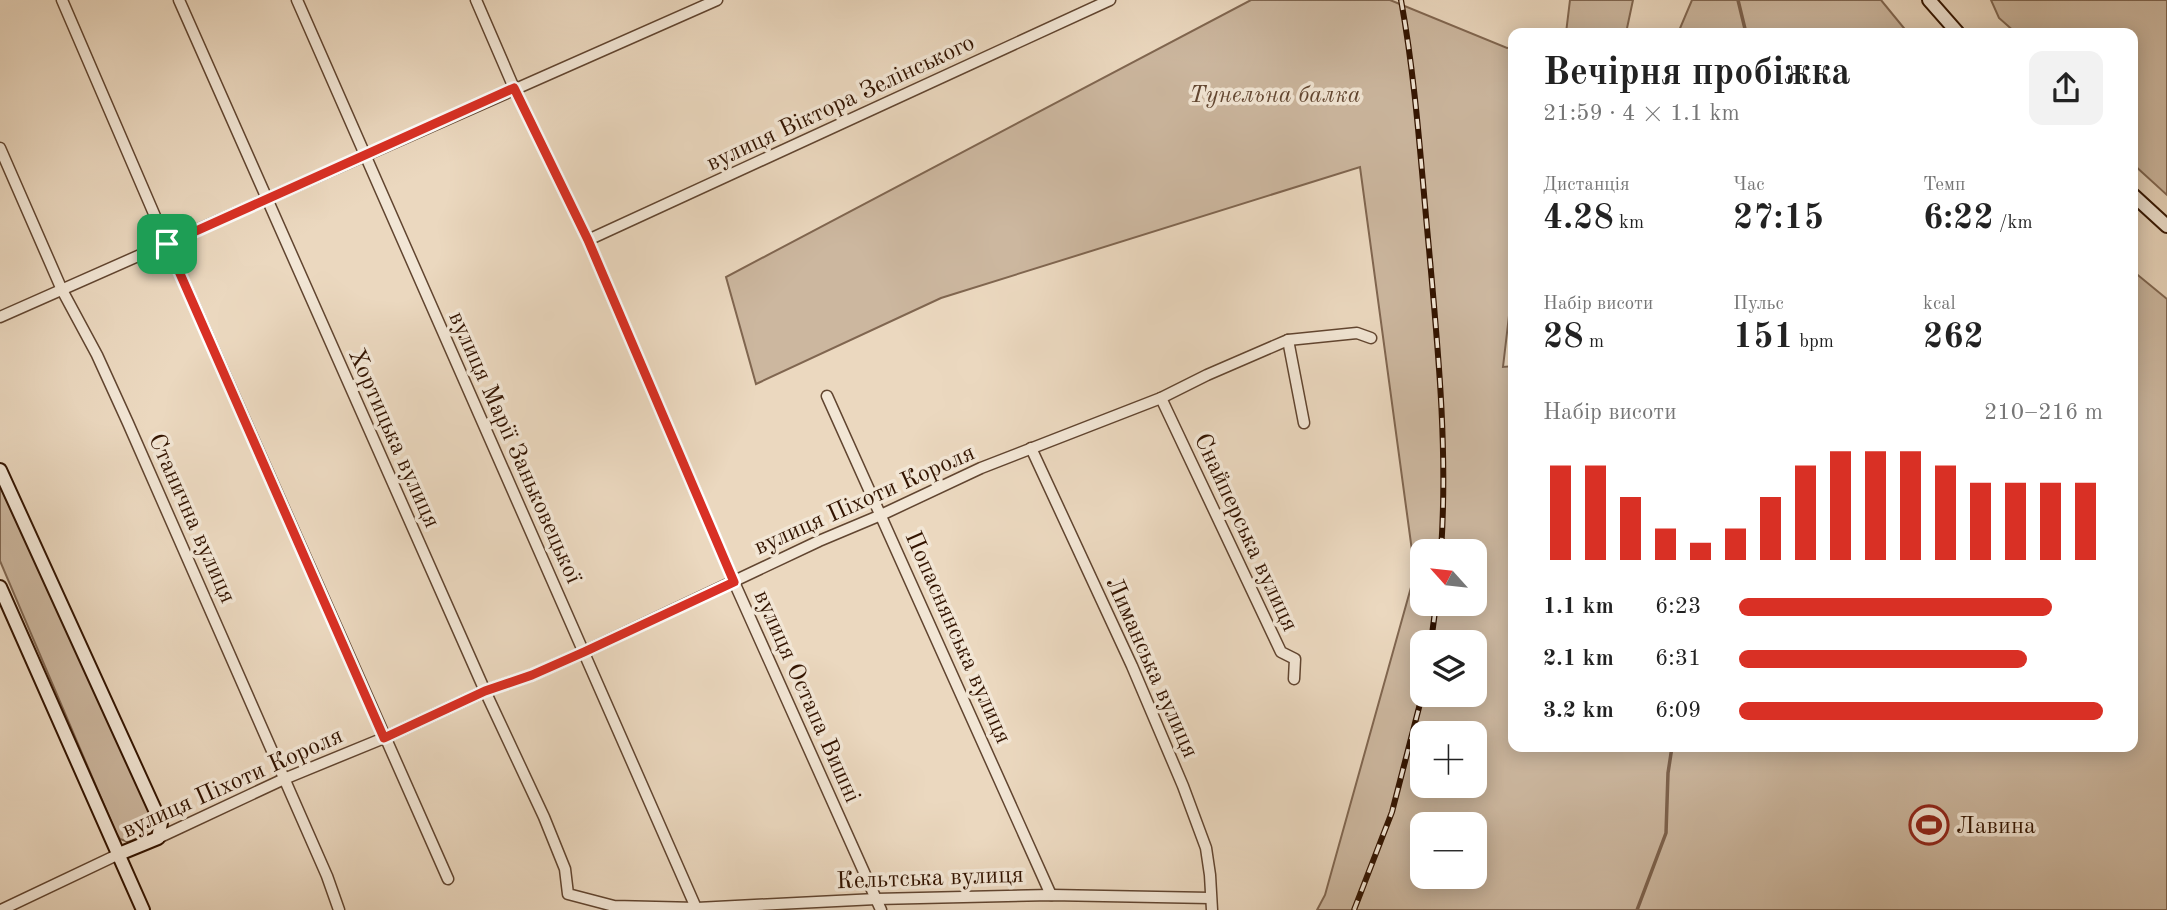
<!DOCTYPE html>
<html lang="uk">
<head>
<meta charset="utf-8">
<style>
  body { margin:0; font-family:"Old Standard TT",serif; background:#f2f2f2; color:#222; height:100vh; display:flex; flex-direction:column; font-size:26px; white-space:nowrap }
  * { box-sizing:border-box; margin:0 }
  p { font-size:23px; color:#767676 }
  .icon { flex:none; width:38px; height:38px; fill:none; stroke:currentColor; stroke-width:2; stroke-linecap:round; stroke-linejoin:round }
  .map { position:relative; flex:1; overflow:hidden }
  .details { position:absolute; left:1508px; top:28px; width:630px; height:724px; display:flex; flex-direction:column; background:#fff; border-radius:14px; box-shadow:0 4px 18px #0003 }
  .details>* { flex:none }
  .needle { width:46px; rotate:297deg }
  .fabs { position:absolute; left:1410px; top:539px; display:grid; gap:14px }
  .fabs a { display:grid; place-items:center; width:77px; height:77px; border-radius:14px; background:#fff; box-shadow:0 4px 18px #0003; font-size:35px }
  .pin { position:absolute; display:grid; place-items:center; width:60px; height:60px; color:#fff; margin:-30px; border-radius:14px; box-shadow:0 4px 10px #0006 }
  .round { display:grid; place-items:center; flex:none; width:74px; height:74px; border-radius:14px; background:#f2f2f2 }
  .summary { display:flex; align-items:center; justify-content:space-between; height:119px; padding:0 35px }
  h1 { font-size:38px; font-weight:700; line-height:52px }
  .metrics { display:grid; grid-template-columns:repeat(3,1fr); gap:10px; height:119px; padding:7px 35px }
  .metrics div { display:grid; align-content:center }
  .metrics b { font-size:35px; font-weight:700 }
  .metrics small { font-size:19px; font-weight:400 }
  .metrics p { font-size:19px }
  .chart { height:196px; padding:14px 35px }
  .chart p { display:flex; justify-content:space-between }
  .chart svg { width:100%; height:126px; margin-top:7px; stroke:#d93025; stroke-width:6 }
  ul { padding:0 35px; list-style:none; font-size:23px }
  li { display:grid; grid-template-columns:112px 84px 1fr; align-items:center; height:52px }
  li i { height:18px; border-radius:9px; background:#d93025 }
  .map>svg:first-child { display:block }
  .green { fill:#ccb79f; stroke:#806650; stroke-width:2; fill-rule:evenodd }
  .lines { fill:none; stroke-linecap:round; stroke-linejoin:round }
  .stream { stroke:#7c614c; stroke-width:3.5 }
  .street-casing { stroke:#614530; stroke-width:13 }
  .secondary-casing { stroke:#331400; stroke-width:16 }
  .street { stroke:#f2e6d5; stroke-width:10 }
  .secondary { stroke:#f2e6d5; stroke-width:12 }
  .rail-casing { stroke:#331400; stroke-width:6 }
  .rail { stroke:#f2e6d5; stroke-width:3.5; stroke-dasharray:10; stroke-linecap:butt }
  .route-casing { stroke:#fff; stroke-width:14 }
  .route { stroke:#d93025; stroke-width:9 }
  .labels { text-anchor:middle; stroke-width:7; stroke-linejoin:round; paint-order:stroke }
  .park-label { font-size:24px; font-style:italic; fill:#614530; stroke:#f2e6d5 }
  .street-label { font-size:24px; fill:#331400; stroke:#f2e6d5 }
  .poi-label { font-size:24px; fill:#331400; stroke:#f2e6d5; text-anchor:start }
</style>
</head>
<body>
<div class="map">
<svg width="2167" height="910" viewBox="0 0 2167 910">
  <rect width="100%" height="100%" fill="#ebd8bf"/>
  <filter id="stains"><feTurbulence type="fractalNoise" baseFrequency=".00286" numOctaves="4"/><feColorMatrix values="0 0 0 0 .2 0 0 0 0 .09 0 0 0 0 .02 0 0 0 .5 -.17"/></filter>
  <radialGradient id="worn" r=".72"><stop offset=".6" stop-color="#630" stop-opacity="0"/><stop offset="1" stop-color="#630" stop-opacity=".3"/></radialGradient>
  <g class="green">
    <path d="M 1251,0 L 1390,0 L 1507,48 L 1514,47 L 1514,273 L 1503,367 L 1514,366 L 1514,747 L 2133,747 L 2133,271 L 2167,299 L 2167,910 L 1317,910 L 1325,895 L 1415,573 L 1360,167 L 941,298 L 756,384 L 726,277 ZM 1423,551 L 1475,551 L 1475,604 L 1423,604 ZM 1423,642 L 1475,642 L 1475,695 L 1423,695 ZM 1475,733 L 1475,786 L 1423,786 L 1423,733 ZM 1475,824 L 1475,877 L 1423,877 L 1423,824 Z"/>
    <path d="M 1570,0 L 1633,0 L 1626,33 L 1566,33 Z"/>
    <path d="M 1692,0 L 1881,0 L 1908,33 L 1678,33 Z"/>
    <path d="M 1991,0 L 2167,0 L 2167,195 L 2133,164 L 2133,33 L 2016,33 L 1999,18 Z"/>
    <path d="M 0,486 L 149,809 L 152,824 C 146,835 140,838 128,842 L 120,839 L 116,833 L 0,561 Z"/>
  </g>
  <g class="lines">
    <g class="stream">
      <path d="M 1738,0 L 1746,33"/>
      <path d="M 1637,910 L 1666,833 L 1668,773 L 1672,747"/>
    </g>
    <g class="street-casing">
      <g id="street">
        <path d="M 62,0 L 167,244 L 448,879"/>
        <path d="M 179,0 L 485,691 L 544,817 L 565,869 L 568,894 L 614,906 L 697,908 L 876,899 L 1051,895 L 1210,898"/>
        <path d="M 297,0 L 697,910"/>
        <path d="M 476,0 L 514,88 L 588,240 L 734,582 L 881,910"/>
        <path d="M 0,148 L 62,290 L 97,355 L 128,423 L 327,876 L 339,910"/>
        <path d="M 588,240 L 1110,0"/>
        <path d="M 0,317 L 717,0"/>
        <path d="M 1288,340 L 1304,423"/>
        <path d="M 827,396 L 1051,895"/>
        <path d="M 1161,398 L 1281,652 L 1295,659 L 1294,679"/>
        <path d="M 1031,448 L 1132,666 L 1183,786 L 1206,848 L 1210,875 L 1212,910"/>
        <path d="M 158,838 L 284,779 L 384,738 L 485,691 L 532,675 L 584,652 L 819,541 L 881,515 L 981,468 L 1161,398 L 1207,375 L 1288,340 L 1357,333 L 1371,338"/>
        <path d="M 1,910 L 119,854"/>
      </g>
    </g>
    <g class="secondary-casing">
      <g id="secondary">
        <path d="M 1929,0 L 1958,33"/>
        <path d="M 2133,195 L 2167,226"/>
        <path d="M 0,470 L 161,823 L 158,838 L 119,854"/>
        <path d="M 0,587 L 143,910"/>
      </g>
    </g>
    <use href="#street" class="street"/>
    <use href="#secondary" class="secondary"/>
    <g class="rail-casing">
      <g id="rail">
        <path d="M 1401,0 C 1416,82 1421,166 1429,249 C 1438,349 1448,450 1441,551"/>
        <path d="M 1431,642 L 1436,604"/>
        <path d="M 1354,910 L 1392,812 L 1423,692"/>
      </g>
    </g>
    <use href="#rail" class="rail"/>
  </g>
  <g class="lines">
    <g class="route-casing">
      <path id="route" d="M 514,88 L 588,240 L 734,582 L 584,652 L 532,675 L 485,691 L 384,738 L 167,244 Z"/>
    </g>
    <use href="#route" class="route"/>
  </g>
  <defs>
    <g id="stadium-ring" transform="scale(2.0125)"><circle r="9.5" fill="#f2e6d5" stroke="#8f2418" stroke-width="1.5"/><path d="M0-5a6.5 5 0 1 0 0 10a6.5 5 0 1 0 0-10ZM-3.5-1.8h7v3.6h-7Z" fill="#8f2418"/></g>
  </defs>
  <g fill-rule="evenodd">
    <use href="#stadium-ring" x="1929" y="825"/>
  </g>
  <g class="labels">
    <g class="park-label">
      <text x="1275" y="102">Тунельна балка</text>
    </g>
    <g class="street-label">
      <text transform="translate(840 102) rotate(-25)" y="8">вулиця Віктора Зелінського</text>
      <text transform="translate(395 438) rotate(66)" y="8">Хортицька вулиця</text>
      <text transform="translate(516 447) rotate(66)" y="8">вулиця Марії Заньковецької</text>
      <text transform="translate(864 499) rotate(-24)" y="8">вулиця Піхоти Короля</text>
      <text transform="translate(193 518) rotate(66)" y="8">Станична вулиця</text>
      <text transform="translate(1247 532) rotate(65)" y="8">Снайперська вулиця</text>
      <text transform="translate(959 637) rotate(66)" y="8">Попаснянська вулиця</text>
      <text transform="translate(1153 667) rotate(66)" y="8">Лиманська вулиця</text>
      <text transform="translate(808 696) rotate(66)" y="8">вулиця Остапа Вишні</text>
      <text transform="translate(232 782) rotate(-24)" y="8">вулиця Піхоти Короля</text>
      <text transform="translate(930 877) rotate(-2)" y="8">Кельтська вулиця</text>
    </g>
    <g class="poi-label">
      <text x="1956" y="833">Лавина</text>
    </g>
  </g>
  <rect width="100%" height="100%" filter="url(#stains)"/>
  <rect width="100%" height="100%" fill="url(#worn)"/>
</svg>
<div class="fabs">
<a><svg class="needle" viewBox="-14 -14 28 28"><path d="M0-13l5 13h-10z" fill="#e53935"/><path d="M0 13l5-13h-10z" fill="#767676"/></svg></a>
<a><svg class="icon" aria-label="layers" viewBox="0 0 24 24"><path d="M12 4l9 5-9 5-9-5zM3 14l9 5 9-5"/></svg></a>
<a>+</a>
<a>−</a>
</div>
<div class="pin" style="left:167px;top:244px;background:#1e9e55"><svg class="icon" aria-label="arrive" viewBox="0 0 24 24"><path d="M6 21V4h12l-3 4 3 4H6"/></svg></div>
<section class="details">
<div class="summary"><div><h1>Вечірня пробіжка</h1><p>21:59 · 4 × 1.1 km</p></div><a class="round"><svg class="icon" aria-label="share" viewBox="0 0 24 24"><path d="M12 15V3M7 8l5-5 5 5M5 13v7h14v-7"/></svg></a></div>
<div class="metrics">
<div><p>Дистанція</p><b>4.28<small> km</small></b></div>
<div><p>Час</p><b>27:15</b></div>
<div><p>Темп</p><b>6:22<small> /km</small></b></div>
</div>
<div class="metrics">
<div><p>Набір висоти</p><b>28<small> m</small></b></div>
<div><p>Пульс</p><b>151<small> bpm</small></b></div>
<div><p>kcal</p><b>262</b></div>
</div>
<div class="chart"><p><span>Набір висоти</span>210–216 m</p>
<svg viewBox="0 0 160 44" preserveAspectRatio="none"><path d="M5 44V11M15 44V11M25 44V22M35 44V33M45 44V38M55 44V33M65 44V22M75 44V11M85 44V6M95 44V6M105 44V6M115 44V11M125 44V17M135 44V17M145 44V17M155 44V17"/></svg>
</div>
<ul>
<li><b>1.1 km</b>6:23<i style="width:86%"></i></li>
<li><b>2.1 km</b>6:31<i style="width:79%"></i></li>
<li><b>3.2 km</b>6:09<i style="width:100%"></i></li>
</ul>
</section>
</div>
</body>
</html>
